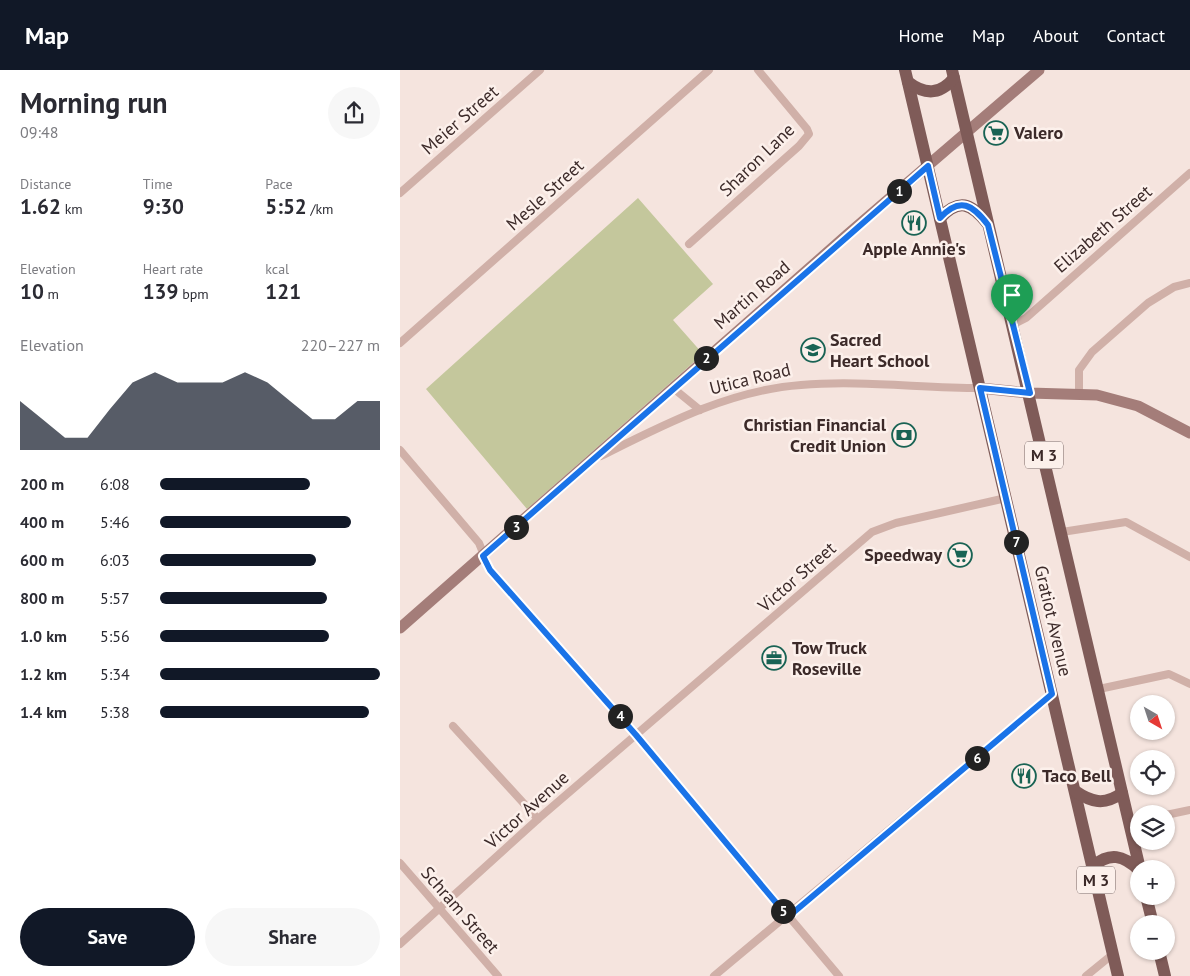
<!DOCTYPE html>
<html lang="en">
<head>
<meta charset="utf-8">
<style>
  body { margin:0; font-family:"PT Sans",sans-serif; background:#f7f7f7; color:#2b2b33; height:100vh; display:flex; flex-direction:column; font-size:19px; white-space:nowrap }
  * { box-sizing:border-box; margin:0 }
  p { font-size:16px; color:#7c7c81 }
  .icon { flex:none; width:28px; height:28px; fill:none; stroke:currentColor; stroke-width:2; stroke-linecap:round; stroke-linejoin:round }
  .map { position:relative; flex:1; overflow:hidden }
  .panel { display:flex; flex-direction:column; background:#fff; width:400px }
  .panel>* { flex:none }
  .needle { width:32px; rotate:141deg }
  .buttons { position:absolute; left:730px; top:625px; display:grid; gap:10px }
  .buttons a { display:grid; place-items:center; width:45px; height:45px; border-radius:50%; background:#fff; box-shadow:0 1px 4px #0004; font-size:25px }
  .pin { position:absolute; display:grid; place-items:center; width:42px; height:42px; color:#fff; margin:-51px -21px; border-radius:50% 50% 50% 0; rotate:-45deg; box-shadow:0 0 5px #0007 }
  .pin .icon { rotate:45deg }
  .km { position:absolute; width:25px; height:25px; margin:-12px; border-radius:50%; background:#222; color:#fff; font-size:14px; line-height:25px; text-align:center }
  .round { display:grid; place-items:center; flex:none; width:52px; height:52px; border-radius:26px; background:#f7f7f7 }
  .head { display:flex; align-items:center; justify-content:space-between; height:85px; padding:0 20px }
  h1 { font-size:28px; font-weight:700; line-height:38px }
  .stats { display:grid; grid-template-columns:repeat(3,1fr); gap:8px; height:85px; padding:5px 20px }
  .stats div { display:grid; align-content:center }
  .stats b { font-size:21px; font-weight:700 }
  .stats small { font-size:14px; font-weight:400 }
  .stats p { font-size:14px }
  .chart { height:140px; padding:10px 20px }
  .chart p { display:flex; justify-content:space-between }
  .chart svg { width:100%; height:90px; margin-top:5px; fill:#111827; opacity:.7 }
  .primary-button { display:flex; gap:10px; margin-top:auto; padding:10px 20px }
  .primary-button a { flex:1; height:58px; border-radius:30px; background:#111827; color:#fff; font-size:20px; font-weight:700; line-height:58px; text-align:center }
  .primary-button a+a { background:#f7f7f7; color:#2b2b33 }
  ul { padding:0 20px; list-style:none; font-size:16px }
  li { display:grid; grid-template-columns:80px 60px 1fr; align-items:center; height:38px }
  li i { height:12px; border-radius:6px; background:#111827 }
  header { display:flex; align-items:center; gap:30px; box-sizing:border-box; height:70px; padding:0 25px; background:#111827; color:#fff }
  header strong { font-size:24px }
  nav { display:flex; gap:28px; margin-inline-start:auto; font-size:18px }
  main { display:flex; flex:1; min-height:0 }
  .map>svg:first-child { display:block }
  .green { fill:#c4c79c }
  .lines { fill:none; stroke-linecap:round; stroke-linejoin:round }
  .street { stroke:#d0b0a8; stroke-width:8 }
  .secondary { stroke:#a47d79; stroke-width:11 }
  .primary { stroke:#7f5b58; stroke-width:12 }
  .route-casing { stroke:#fff; stroke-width:10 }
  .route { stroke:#1a73e8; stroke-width:6 }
  .labels { text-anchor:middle; stroke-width:5; stroke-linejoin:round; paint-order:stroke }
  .shield { fill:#fcf0eb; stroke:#766563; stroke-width:1 }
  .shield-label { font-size:16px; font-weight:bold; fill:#3c2a29 }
  .street-label { font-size:18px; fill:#3c2a29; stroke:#fcf0eb }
  .poi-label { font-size:18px; font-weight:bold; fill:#3c2a29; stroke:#fcf0eb; text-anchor:start }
</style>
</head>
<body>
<header>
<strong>Map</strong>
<nav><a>Home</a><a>Map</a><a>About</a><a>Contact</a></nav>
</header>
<main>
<section class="panel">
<div class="head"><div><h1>Morning run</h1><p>09:48</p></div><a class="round"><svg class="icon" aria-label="share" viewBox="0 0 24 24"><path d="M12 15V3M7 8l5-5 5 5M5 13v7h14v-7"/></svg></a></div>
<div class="stats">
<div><p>Distance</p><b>1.62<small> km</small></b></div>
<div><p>Time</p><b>9:30</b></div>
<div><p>Pace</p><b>5:52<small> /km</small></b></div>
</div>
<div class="stats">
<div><p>Elevation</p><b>10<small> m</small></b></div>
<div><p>Heart rate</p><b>139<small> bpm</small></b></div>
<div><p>kcal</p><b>121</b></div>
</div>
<div class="chart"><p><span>Elevation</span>220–227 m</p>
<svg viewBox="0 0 160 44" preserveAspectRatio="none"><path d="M0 44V20L10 29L20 38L30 38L40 24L50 11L60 6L70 11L80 11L90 11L100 6L110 11L120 20L130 29L140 29L150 20L160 20V44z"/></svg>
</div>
<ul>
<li><b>200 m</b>6:08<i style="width:68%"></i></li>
<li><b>400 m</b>5:46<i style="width:87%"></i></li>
<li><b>600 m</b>6:03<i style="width:71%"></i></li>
<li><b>800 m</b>5:57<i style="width:76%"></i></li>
<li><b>1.0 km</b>5:56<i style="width:77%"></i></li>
<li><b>1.2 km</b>5:34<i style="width:100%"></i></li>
<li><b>1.4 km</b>5:38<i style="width:95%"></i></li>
</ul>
<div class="primary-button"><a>Save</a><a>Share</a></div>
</section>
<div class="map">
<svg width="790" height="906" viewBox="0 0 790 906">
  <rect width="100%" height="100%" fill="#f5e4de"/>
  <path class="green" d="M 238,128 L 313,214 L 273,250 L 303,284 L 127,439 L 26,319 Z"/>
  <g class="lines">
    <g class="street">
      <path d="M 0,123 L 140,0"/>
      <path d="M 289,174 L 399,76 L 409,64 L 407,59 L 358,0"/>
      <path d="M 612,255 L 626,248 L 790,103"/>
      <path d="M 0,273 L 309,0"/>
      <path d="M 273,318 L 300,340"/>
      <path d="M 679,324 L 679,300 L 692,282 L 748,233 L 774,217 L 790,213"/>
      <path d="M 0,380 L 79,473 L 90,500 L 236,665 L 439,906"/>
      <path d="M 201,386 C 263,355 330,320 401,315 C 460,310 520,318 580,318"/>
      <path d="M 662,462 L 726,452 L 790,487"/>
      <path d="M 699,619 L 769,604 L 790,614"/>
      <path d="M 53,656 L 138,749"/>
      <path d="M 766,745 L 790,740"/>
      <path d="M 0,793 L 98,906"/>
      <path d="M 0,874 L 138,749 L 472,462 L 496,453 L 606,428"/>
      <path d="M 314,906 L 652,624"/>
      <path d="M 686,906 L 713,884"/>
    </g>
    <g class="secondary">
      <path d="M 580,318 L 629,323 L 697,325 L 738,336 L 790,363"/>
      <path d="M 0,558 L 447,165 L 639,0"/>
    </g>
    <g class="primary">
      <path d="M 505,0 L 718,906"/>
      <path d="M 552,0 L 740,799"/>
      <path d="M 508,12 C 525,25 540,25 554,8"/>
      <path d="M 540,148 C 559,128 571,133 587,153"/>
      <path d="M 675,721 C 691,732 704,736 722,723"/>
      <path d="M 693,796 C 710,782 723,785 739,800"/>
      <path d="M 746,826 L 753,854"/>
      <path d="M 759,881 L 765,906"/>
    </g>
  </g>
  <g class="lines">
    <g class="route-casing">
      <path id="route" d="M 528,96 L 540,148 C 560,126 573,135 588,155 L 630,323 L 580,318 L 652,624 L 388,847 L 236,665 L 90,500 L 83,486 Z"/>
    </g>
    <use href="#route" class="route"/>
  </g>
  <defs>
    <g id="supermarket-ring" transform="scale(1.25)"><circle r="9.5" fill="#fcf0eb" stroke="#196354" stroke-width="1.5"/><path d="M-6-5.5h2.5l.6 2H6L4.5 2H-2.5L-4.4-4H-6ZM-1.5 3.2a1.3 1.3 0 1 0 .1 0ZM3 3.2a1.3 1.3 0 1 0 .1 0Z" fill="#196354"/></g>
    <g id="restaurant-ring" transform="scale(1.25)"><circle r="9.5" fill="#fcf0eb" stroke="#196354" stroke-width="1.5"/><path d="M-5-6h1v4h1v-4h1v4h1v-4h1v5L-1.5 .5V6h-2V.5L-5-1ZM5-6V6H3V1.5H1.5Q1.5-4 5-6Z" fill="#196354"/></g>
    <g id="school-ring" transform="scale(1.25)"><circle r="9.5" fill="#fcf0eb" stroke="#196354" stroke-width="1.5"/><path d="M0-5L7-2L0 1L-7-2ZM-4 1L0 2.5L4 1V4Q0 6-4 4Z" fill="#196354"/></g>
    <g id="bank-ring" transform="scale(1.25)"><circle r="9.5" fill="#fcf0eb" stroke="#196354" stroke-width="1.5"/><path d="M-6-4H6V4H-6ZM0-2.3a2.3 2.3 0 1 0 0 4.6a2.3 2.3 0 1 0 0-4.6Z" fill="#196354"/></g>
    <g id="office-ring" transform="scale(1.25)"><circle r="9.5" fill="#fcf0eb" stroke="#196354" stroke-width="1.5"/><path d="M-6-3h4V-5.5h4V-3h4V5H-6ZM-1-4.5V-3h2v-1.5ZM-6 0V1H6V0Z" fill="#196354"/></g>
  </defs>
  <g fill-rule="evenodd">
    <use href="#supermarket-ring" x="596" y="63"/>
    <use href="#restaurant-ring" x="514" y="153"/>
    <use href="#school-ring" x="413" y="280"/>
    <use href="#bank-ring" x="504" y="365"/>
    <use href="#supermarket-ring" x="560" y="485"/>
    <use href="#office-ring" x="374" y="588"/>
    <use href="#restaurant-ring" x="624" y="706"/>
  </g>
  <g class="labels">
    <g class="shield">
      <rect x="625" y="371.5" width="38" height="27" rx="4"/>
      <rect x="677" y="796.5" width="38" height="27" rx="4"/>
    </g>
    <g class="shield-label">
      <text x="644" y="391">M 3</text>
      <text x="696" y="816">M 3</text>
    </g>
    <g class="street-label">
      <text transform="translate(60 50) rotate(-41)" y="6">Meier Street</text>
      <text transform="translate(357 90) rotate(-44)" y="6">Sharon Lane</text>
      <text transform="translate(145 125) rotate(-42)" y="6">Mesle Street</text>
      <text transform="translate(703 159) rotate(-41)" y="6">Elizabeth Street</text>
      <text transform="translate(352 225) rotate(-41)" y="6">Martin Road</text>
      <text transform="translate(350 309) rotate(-14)" y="6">Utica Road</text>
      <text transform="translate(397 507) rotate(-41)" y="6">Victor Street</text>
      <text transform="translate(653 551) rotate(77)" y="6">Gratiot Avenue</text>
      <text transform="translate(127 740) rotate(-42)" y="6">Victor Avenue</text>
      <text transform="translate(60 840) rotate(49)" y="6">Schram Street</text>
    </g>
    <g class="poi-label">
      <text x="614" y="69">Valero</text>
      <text x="514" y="185" text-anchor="middle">Apple Annie's</text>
      <text x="430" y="276">Sacred<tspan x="430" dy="21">Heart School</tspan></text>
      <text x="486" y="361" text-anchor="end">Christian Financial<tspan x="486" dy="21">Credit Union</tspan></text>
      <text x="542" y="491" text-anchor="end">Speedway</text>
      <text x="392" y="584">Tow Truck<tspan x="392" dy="21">Roseville</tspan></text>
      <text x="642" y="712">Taco Bell</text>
    </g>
  </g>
</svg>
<div class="buttons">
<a><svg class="needle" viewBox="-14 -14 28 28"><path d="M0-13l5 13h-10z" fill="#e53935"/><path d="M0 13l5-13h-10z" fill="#7c7c81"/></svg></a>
<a><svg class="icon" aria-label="locate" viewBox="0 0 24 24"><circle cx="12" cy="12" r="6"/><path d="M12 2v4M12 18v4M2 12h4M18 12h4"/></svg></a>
<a><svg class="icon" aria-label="layers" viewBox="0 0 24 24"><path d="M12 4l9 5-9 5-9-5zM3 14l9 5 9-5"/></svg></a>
<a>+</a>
<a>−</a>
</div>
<div class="pin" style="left:612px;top:255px;background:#1e9e55"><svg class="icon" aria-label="arrive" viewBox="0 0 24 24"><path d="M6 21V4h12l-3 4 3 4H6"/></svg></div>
<b class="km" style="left:499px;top:121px">1</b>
<b class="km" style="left:306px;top:288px">2</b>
<b class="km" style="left:116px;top:457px">3</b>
<b class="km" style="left:220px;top:646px">4</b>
<b class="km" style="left:383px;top:841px">5</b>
<b class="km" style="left:577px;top:688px">6</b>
<b class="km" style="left:616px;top:472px">7</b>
</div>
</main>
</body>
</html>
